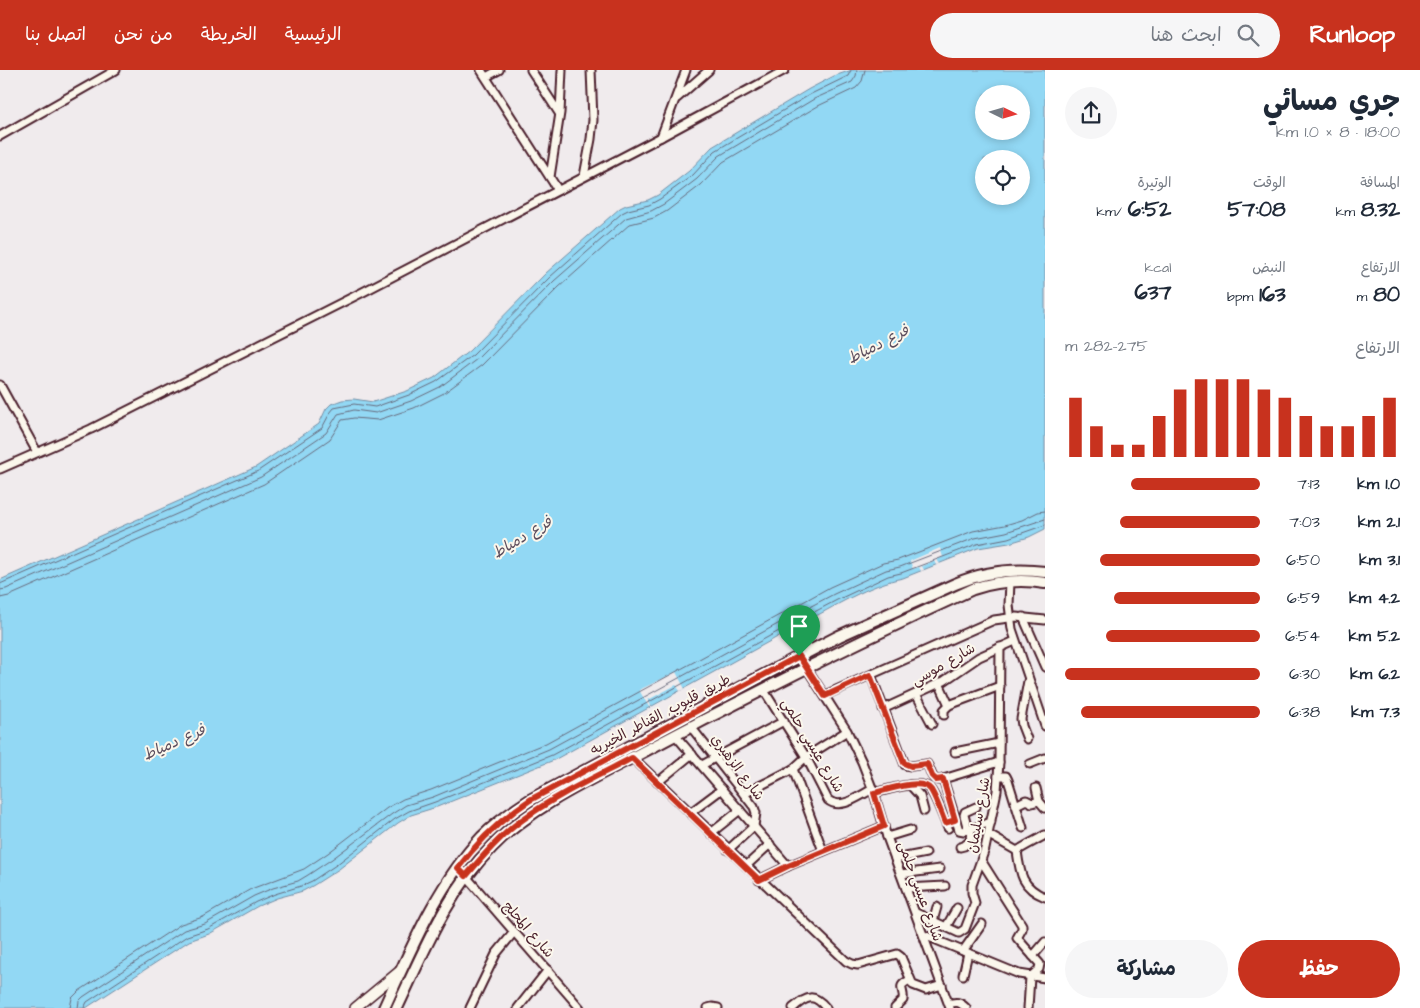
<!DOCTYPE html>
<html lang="ar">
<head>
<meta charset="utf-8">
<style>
  body { margin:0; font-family:"Architects Daughter","Playpen Sans Arabic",sans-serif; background:#f6f6f7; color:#1f2937; direction:rtl; height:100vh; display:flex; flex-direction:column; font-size:19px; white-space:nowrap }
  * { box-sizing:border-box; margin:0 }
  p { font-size:16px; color:#747a83 }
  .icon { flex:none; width:28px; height:28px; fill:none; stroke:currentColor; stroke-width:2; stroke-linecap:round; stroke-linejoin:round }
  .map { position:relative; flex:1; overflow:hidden; direction:ltr }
  .sheet { display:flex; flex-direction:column; background:#fff; width:375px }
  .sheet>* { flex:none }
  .needle { width:32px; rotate:95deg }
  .controls { position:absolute; left:975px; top:15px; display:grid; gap:10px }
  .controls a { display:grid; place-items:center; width:55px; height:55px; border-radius:50%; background:#fff; box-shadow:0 2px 8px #0003; font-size:25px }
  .pin { position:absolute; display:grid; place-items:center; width:42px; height:42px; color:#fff; margin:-51px -21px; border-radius:50% 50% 50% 0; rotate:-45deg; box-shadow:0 0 5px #0007 }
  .pin .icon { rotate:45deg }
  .round { display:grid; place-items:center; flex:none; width:52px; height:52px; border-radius:26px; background:#f6f6f7 }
  .overview { display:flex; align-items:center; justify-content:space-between; height:85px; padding:0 20px }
  h1 { font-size:28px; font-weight:700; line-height:38px }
  .figures { display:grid; grid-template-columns:repeat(3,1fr); gap:8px; height:85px; padding:5px 20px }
  .figures div { display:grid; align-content:center }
  .figures b { font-size:21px; font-weight:700 }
  .figures small { font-size:14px; font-weight:400 }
  .figures p { font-size:14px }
  .chart { height:140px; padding:10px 20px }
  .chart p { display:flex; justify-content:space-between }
  .chart svg { width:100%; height:90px; margin-top:5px; stroke:#c8321e; stroke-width:6 }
  .button { display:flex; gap:10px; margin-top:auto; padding:10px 20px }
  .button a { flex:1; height:58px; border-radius:30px; background:#c8321e; color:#fff; font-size:20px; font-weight:700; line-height:58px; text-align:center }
  .button a+a { background:#f6f6f7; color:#1f2937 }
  ul { padding:0 20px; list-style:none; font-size:16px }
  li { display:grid; grid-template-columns:80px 60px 1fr; align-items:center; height:38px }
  li i { height:12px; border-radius:6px; background:#c8321e }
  header { display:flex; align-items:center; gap:30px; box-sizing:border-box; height:70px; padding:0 25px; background:#c8321e; color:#fff }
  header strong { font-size:24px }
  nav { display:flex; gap:28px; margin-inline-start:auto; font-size:18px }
  .search { width:350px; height:45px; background:#f6f6f7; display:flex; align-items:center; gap:12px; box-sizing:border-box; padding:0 18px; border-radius:28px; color:#747a83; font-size:19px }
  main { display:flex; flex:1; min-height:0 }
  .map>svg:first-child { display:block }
  .water { fill:#92d8f4; stroke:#758ea4; fill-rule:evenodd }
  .pier { fill:#f0ebed }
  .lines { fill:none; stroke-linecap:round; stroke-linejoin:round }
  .shore { stroke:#67697b; stroke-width:1 }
  .minor-casing { stroke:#4a1f2b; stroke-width:11 }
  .tertiary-casing { stroke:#4a1f2b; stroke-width:12 }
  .secondary-casing { stroke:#4a1f2b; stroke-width:14 }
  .minor { stroke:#fbf7ec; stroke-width:7 }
  .tertiary { stroke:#fbf7ec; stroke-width:9 }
  .secondary { stroke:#fbf7ec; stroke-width:10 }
  .route-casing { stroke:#fff; stroke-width:10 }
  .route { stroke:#c8321e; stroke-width:6 }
  .labels { text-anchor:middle; stroke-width:4; stroke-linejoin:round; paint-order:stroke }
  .street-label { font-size:14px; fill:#4a1f2b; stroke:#fbf7ec }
  .water-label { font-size:15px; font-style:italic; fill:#5c4d5d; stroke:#fbf7ec }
</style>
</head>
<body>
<header>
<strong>Runloop</strong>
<div class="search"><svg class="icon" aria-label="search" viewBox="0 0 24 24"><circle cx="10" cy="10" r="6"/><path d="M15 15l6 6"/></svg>ابحث هنا</div>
<nav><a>الرئيسية</a><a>الخريطة</a><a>من نحن</a><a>اتصل بنا</a></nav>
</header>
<main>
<section class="sheet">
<div class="overview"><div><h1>جري مسائي</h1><p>18:00 · 8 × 1.0 km</p></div><a class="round"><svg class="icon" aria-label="share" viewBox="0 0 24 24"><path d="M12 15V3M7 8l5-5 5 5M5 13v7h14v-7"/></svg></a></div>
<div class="figures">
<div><p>المسافة</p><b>8.32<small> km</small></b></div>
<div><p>الوقت</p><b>57:08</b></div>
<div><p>الوتيرة</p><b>6:52<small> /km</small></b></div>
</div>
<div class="figures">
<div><p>الارتفاع</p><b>80<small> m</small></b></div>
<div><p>النبض</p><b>163<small> bpm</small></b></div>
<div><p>kcal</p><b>637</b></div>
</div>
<div class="chart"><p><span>الارتفاع</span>275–282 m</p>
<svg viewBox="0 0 160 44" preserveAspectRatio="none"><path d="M5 44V15M15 44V29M25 44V38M35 44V38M45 44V24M55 44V11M65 44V6M75 44V6M85 44V6M95 44V11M105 44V15M115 44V24M125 44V29M135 44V29M145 44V24M155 44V15"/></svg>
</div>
<ul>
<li><b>1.0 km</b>7:13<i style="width:66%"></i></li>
<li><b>2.1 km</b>7:03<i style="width:72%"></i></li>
<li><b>3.1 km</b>6:50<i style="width:82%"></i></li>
<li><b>4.2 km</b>6:59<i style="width:75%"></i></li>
<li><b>5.2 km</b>6:54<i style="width:79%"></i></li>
<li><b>6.2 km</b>6:30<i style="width:100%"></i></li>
<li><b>7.3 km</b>6:38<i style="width:92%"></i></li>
</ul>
<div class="button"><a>حفظ</a><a>مشاركة</a></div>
</section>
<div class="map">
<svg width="1045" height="938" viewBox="0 0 1045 938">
  <rect width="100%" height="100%" fill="#f0ebed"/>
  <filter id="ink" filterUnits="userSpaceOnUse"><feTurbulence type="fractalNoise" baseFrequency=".02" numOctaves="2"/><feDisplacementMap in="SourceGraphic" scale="10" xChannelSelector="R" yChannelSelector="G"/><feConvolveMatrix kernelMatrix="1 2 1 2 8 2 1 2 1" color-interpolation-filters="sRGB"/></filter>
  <g filter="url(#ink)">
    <path class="water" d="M 852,0 L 1045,0 L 1045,459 L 1029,467 L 1009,473 L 978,478 L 903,508 C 870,514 832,538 803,553 L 554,690 L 437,737 L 411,745 L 398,753 L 339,799 L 314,815 L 303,821 L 277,828 L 258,836 L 209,864 L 189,871 L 86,938 L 0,938 L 0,510 L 256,397 L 319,354 L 326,339 L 331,334 L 342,330 L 354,329 L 373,332 L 407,321 L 434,308 L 469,281 L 546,203 L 620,138 L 626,135 L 648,130 L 658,125 L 689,101 L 712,77 L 809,19 L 834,6 ZM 984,24 L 1021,24 L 1021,61 L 984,61 ZM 984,89 L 1021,89 L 1021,126 L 984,126 Z"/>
    <g class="pier">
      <path d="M 940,478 L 943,487 L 937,490 L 940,494 L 936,495 L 934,491 L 922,496 L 924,500 L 921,501 L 919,497 L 913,499 L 910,491 Z"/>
      <path d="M 676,602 L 685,619 L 680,621 L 676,615 L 648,630 L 651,636 L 649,637 L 639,620 Z"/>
    </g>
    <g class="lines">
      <g class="shore">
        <path d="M 0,514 L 258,401 L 322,358 L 330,343 L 334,338 L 354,334 L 375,337 L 409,325 L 436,312 L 473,285 L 550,207 L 622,143 L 628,140 L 649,135 L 660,129 L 693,105 L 715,81 L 811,24 L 848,6 L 851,0"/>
        <path d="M 0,520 L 6,519 L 261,407 L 326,363 L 338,344 L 354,340 L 376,343 L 411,331 L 440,317 L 477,289 L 554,211 L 626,148 L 651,141 L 664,134 L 697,109 L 719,86 L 814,29 L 852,12 L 856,6 L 857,0"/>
        <path d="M 0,528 L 9,526 L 264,414 L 330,369 L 342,350 L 354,348 L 378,350 L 414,338 L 444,323 L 482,295 L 559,217 L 630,154 L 654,148 L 667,141 L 701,115 L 723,92 L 818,36 L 856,18 L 862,11 L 865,0"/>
        <path d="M 70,938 L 72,928 L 79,921 L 181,854 L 203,847 L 251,819 L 304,799 L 328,783 L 387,738 L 403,729 L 431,720 L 546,673 L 794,537 L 830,517 L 883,493 L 898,490 L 973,461 L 1005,455 L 1022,450 L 1038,442 L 1045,441"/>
        <path d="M 78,938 L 79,931 L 83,927 L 184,860 L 205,854 L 254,826 L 273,818 L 298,811 L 308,805 L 332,789 L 392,744 L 406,735 L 433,727 L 549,679 L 798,543 L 834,524 L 886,500 L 900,497 L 975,468 L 1006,462 L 1045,449"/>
        <path d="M 84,938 L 87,932 L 187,866 L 208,859 L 256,832 L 275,824 L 301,816 L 312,811 L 336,795 L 395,749 L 409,741 L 435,732 L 552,685 L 801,549 L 837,530 L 888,506 L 901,503 L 977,474 L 1008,468 L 1045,455"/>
      </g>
      <g class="minor-casing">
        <g id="minor">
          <path d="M 481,0 L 558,120"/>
          <path d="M 531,0 L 559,43"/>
          <path d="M 486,7 L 499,0"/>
          <path d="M 677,28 L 709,0"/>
          <path d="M 0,66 L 116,0"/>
          <path d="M 661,67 L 686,0"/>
          <path d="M 584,106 L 591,69 L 593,50 L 591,0"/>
          <path d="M 550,107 L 560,43 L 562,0"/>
          <path d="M 0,315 L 37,382"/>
          <path d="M 0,399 L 91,359 L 361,223 L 661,67 L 785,0"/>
          <path d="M 1010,511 L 1009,535 L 1012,559 L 1045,656"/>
          <path d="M 1023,547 L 1045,597"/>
          <path d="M 799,586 L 847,661 L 862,692 L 874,723 L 887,767 L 950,938"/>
          <path d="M 871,605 L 905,695 L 911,696 L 927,694 C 932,701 930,710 940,710 L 999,692"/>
          <path d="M 939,613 L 949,635"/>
          <path d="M 763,619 L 806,687 L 828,730 C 841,741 860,725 873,719"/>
          <path d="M 916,624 L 932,654"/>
          <path d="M 825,625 L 994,550 L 1016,547 L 1045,550"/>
          <path d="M 883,639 L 944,611 L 979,587 L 1015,571"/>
          <path d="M 944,645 L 944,640 L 949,635 L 1000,616"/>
          <path d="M 691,657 L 754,737 L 756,743 L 754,756 L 728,780"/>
          <path d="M 675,665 L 788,796"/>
          <path d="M 1027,669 L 1022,656 L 1021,649 L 1028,611"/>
          <path d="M 955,682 L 999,673"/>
          <path d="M 632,687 L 846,891 L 852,894 L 858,895 L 897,884 L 901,887 L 913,915 L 926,920 L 942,915"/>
          <path d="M 1030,694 L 1045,688"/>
          <path d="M 702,695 L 784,651"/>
          <path d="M 793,699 L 823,781"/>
          <path d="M 998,706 L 1006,706 L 1008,710 L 1023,758"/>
          <path d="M 943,709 L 959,760 L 964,761 L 991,752"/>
          <path d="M 658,712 L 692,684"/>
          <path d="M 910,715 L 920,726 L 924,741"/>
          <path d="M 1036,718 L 1039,731"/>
          <path d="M 874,723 C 887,720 919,709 929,718 C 936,725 943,748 948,758"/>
          <path d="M 744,724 L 793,699 L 806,687 L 847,661"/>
          <path d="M 1016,735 L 1026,730 L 1032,733 L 1039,731 L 1045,738"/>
          <path d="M 690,743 L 722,719"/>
          <path d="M 968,760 L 964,745 L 965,742 L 976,737"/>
          <path d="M 711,763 L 740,740"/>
          <path d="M 989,765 L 1017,781 C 1026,775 1035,771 1045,765"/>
          <path d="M 887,767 L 910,760"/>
          <path d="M 960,777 L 964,776 L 970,771 L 971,759"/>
          <path d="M 1017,781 C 1020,804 1022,818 1045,827"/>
          <path d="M 895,789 L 926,783"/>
          <path d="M 982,792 L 1022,855 L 1022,859 L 1017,868 L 1040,894 L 1039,899 L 1030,907 L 1028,938"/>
          <path d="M 746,796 L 770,774"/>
          <path d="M 458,797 L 580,938"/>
          <path d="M 901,804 L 940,799"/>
          <path d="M 759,810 L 788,796 L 884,756"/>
          <path d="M 906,818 L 945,816"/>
          <path d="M 916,843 L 959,863 L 965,859 L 975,833 L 972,823 L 972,815 L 985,779 L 997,721 L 999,692 L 1000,577"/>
          <path d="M 933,851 L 937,837"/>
          <path d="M 946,857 L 957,838"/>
          <path d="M 924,865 L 1019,904 L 1045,908"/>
          <path d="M 963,881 L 982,854"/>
          <path d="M 1033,886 L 1045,872"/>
          <path d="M 963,905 L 968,883"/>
          <path d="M 949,934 C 956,931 960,932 966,938"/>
          <path d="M 470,938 L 496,884 L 514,862"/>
          <path d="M 518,938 L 548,900"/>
          <path d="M 708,938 L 712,937 L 718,938"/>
          <path d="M 793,938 C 807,926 814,923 826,938"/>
          <path d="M 895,938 L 903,930 C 905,918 895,917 910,910"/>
        </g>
      </g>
      <g class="tertiary-casing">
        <path id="tertiary" d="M 355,938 L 401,900"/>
      </g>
      <g class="secondary-casing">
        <g id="secondary">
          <path d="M 384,938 C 411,879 437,815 482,767 C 496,753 513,741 530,730 L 756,609 L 839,566 L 955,514 C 985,501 1013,498 1045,502"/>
          <path d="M 397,938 C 424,881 447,822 492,777 C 532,736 591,709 641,683 C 750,625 861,570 973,519 C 997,511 1020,509 1045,513"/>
        </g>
      </g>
      <use href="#minor" class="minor"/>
      <use href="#tertiary" class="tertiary"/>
      <use href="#secondary" class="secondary"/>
    </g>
  </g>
  <g class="lines" filter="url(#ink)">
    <g class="route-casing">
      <path id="route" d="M 799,586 L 825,626 L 870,605 L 904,693 L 911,696 L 927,694 L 932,706 L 936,710 L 943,709 L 955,750 L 945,753 C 941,743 937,730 931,720 C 922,707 887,720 874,723 L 884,756 L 788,796 L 759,810 L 632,688 C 596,707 556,725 522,750 C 501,765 483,786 466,806 L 458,798 C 479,770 501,749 530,730 Z"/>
    </g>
    <use href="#route" class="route"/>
  </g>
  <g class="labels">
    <g class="street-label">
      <text transform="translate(943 594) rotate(-30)" y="5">شارع موسي</text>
      <text transform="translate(660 644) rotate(-28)" y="5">طريق قليوب, القناطر الخيريه</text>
      <text transform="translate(813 675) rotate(59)" y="5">شارع عيسي حلمي</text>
      <text transform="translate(738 697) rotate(53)" y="5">شارع الزهيري</text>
      <text transform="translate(978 745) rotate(-80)" y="5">شارع سليمان</text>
      <text transform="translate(921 821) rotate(70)" y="5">شارع عيسي حلمى</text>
      <text transform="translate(529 859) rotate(49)" y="5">شارع المحلج</text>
    </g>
    <g class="water-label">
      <text transform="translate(878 274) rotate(-27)" y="5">فرع دمياط</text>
      <text transform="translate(522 467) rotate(-31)" y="5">فرع دمياط</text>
      <text transform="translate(174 672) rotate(-24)" y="5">فرع دمياط</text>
    </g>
  </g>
</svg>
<div class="controls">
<a><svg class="needle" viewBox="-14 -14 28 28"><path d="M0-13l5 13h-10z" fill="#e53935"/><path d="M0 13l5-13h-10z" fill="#747a83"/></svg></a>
<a><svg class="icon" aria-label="locate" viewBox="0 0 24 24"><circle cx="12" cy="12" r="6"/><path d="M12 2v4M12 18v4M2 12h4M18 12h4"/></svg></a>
</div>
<div class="pin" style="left:799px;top:586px;background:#1e9e55"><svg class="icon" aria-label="arrive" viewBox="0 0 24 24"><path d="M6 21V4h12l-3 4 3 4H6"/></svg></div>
</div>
</main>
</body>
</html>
